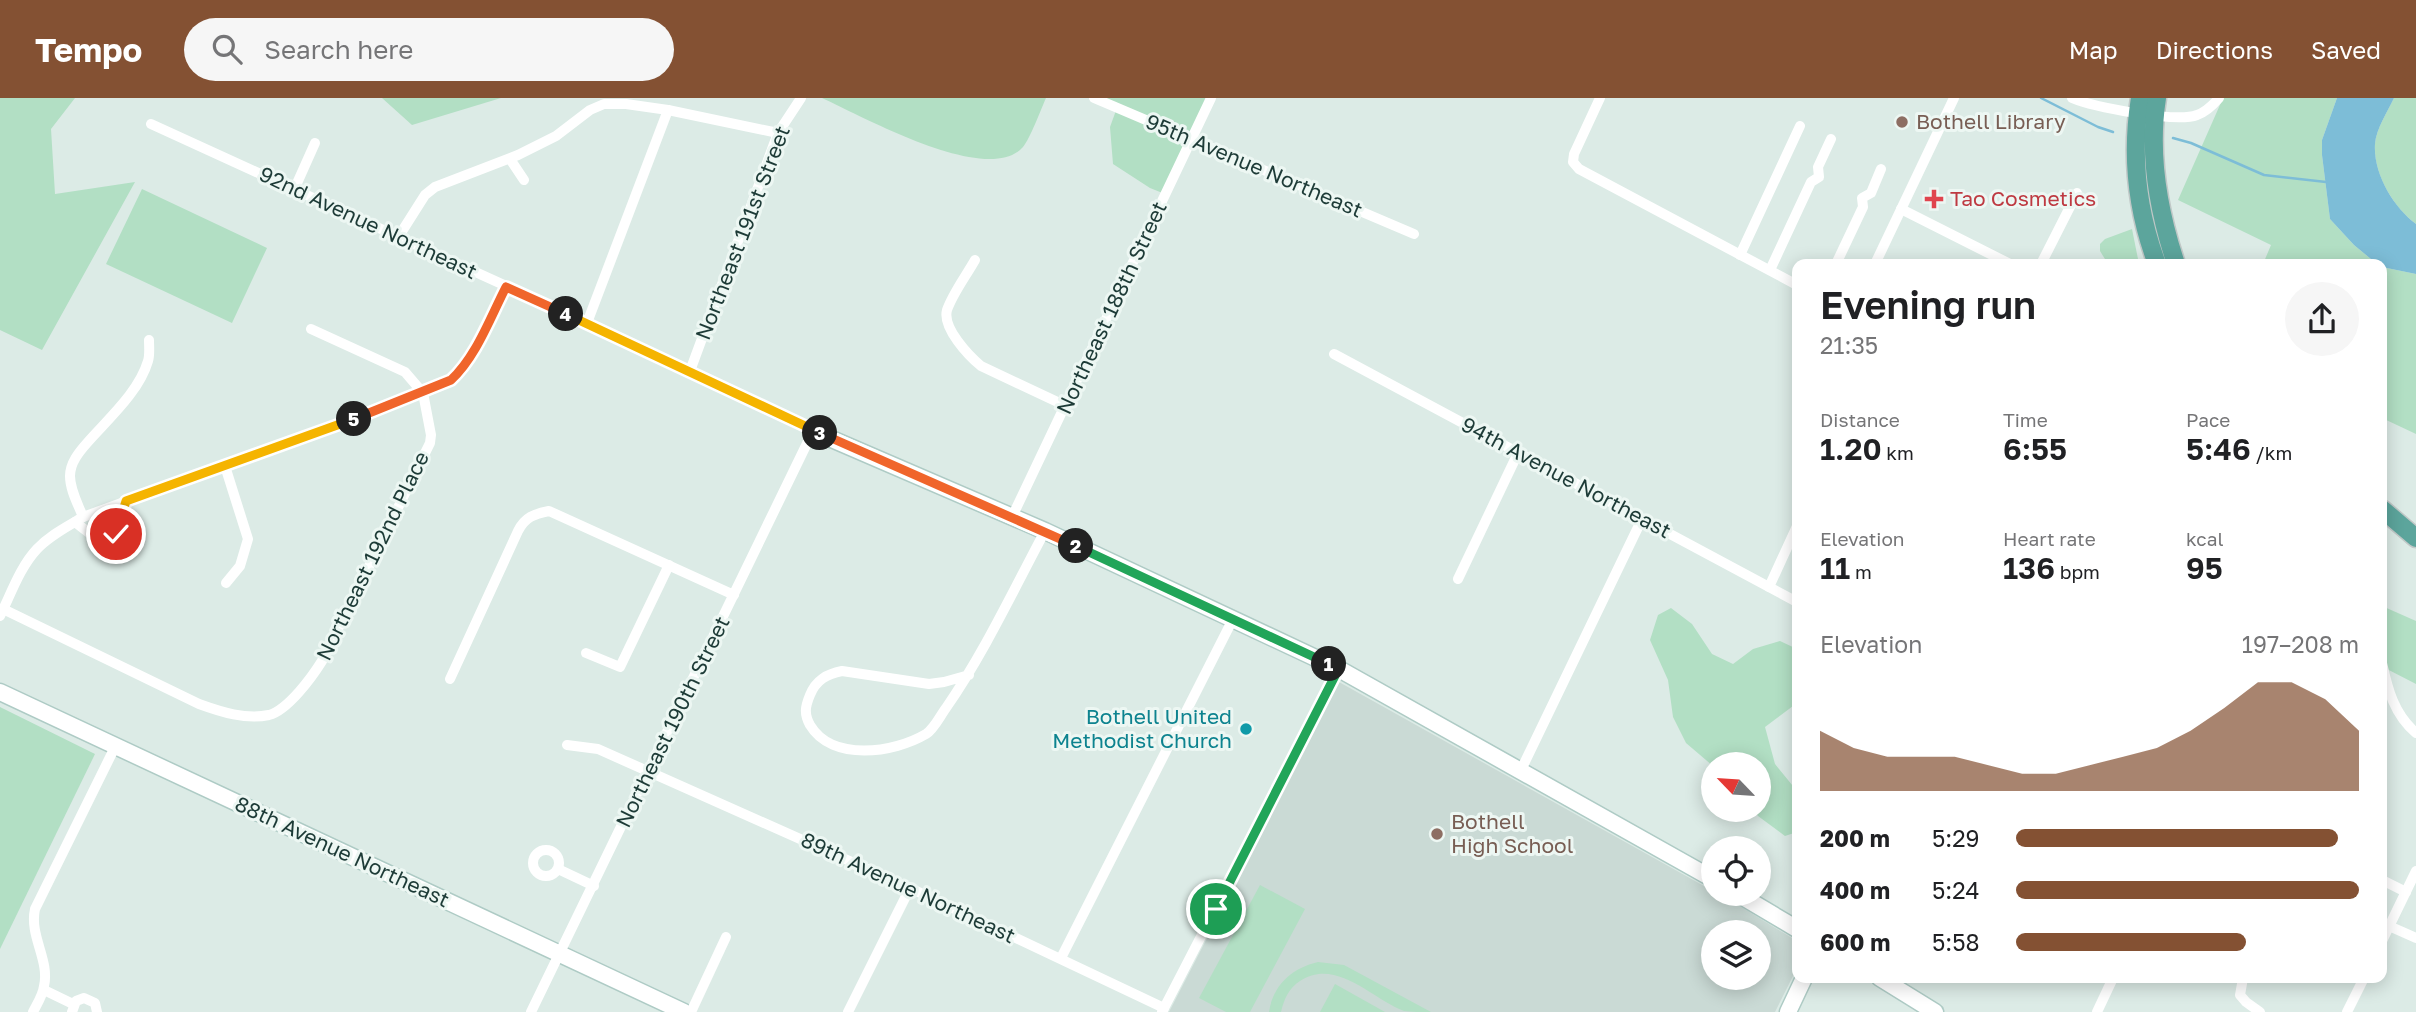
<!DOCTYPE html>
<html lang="en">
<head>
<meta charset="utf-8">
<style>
  body { margin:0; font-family:"Golos Text",sans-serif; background:#f6f6f6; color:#202124; height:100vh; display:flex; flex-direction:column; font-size:26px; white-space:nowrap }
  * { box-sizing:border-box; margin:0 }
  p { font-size:23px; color:#757577 }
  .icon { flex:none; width:38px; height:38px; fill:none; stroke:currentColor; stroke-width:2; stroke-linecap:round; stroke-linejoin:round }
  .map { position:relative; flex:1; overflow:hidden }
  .drawer { position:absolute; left:1792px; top:161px; width:595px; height:724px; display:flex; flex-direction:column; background:#fff; border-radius:14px; box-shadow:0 4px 18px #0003 }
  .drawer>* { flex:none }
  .needle { width:46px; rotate:295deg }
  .fabs { position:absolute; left:1701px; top:654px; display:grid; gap:14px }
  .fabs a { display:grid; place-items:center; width:70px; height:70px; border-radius:50%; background:#fff; box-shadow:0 4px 18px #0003; font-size:35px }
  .pin { position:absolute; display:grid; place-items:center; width:60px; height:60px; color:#fff; margin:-30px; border:4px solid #fff; border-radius:50%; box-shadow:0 2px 7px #0007 }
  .km { position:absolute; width:35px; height:35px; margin:-18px; border-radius:50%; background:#222; color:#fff; font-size:19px; line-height:35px; text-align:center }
  .round { display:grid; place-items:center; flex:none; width:74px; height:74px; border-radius:37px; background:#f6f6f6 }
  .head { display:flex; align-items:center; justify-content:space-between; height:119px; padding:0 28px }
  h1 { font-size:38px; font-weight:600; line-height:52px }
  .metrics { display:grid; grid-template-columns:repeat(3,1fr); gap:10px; height:119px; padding:7px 28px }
  .metrics div { display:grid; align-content:center }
  .metrics b { font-size:30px; font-weight:600 }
  .metrics small { font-size:19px; font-weight:400 }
  .metrics p { font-size:19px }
  .chart { height:196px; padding:14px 28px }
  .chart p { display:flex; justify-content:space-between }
  .chart svg { width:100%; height:126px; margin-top:7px; fill:#845133; opacity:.7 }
  ul { padding:0 28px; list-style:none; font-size:23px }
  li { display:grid; grid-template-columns:112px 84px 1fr; align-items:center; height:52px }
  li i { height:18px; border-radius:9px; background:#845133 }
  header { display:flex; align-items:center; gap:42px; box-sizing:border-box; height:98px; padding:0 35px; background:#845133; color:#fff }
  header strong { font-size:33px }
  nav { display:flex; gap:38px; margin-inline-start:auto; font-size:24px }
  .search { width:490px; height:63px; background:#f6f6f6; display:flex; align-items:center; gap:18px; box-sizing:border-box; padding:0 24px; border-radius:38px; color:#757577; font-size:26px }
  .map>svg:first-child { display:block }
  .built { fill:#cadad5; fill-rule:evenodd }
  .green { fill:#b2dfc4 }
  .water { fill:#7dbdd7 }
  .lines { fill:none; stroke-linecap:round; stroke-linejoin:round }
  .stream { stroke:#7dbdd7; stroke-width:2.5 }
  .secondary-casing { stroke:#aecbc5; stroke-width:19 }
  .primary-casing { stroke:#c0c8c7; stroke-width:21 }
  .street { stroke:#fff; stroke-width:10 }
  .secondary { stroke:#fff; stroke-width:16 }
  .primary { stroke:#5ca59c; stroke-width:18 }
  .split-1-casing { stroke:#fff; stroke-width:14 }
  .split-2-casing { stroke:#fff; stroke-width:14 }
  .split-3-casing { stroke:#fff; stroke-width:14 }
  .split-4-casing { stroke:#fff; stroke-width:14 }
  .split-5-casing { stroke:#fff; stroke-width:14 }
  .split-6-casing { stroke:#fff; stroke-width:14 }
  .split-1 { stroke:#22a559; stroke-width:9 }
  .split-2 { stroke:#22a559; stroke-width:9 }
  .split-3 { stroke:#f0652b; stroke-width:9 }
  .split-4 { stroke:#f5b400; stroke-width:9 }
  .split-5 { stroke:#f0652b; stroke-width:9 }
  .split-6 { stroke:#f5b400; stroke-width:9 }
  .education-dot { fill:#8d6e63; stroke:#edf7f3; stroke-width:2.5 }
  .health-dot { fill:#e0444e; stroke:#edf7f3; stroke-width:2.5 }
  .culture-dot { fill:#0f9aa8; stroke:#edf7f3; stroke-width:2.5 }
  .labels { text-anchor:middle; stroke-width:6; stroke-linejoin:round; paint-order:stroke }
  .education-label { font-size:21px; fill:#785e54; stroke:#edf7f3; text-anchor:start }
  .street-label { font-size:21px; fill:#1d3b37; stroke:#edf7f3 }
  .health-label { font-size:21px; fill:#be3a42; stroke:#edf7f3; text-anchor:start }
  .culture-label { font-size:21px; fill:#0d838f; stroke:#edf7f3; text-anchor:end }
</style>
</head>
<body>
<header>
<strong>Tempo</strong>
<div class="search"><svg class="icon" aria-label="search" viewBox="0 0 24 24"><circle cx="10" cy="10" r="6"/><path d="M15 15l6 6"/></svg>Search here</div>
<nav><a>Map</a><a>Directions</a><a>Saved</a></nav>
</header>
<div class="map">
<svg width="2416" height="914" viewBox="0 0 2416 914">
  <rect width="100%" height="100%" fill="#dcebe6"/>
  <path class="built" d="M 1339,584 L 1713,793 L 1713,796 L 1720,796 L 1738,807 L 1797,843 L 1797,870 L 1775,914 L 1169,914 ZM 1713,835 L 1759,835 L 1759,880 L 1713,880 Z"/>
  <g class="green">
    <path d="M 0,0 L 75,0 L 51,31 L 55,96 L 135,84 L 42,252 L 0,232 Z"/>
    <path d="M 382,0 L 501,0 L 412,27 Z"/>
    <path d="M 822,0 L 1046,0 C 1041,11 1030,41 1023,49 C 988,89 862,18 822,0 Z"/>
    <path d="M 1102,0 L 1211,0 L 1165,96 L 1150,90 L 1113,66 L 1110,29 L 1118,7 Z"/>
    <path d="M 2223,0 L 2337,0 L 2322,42 L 2322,57 L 2330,121 L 2354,147 L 2377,166 L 2263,166 L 2271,147 L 2178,102 Z"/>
    <path d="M 2394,0 L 2416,0 L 2416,126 C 2393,109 2373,75 2375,46 C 2376,31 2388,13 2394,0 Z"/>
    <path d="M 142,91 L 267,150 L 232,225 L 106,166 Z"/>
    <path d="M 2132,131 L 2139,166 L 2108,166 L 2100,153 L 2100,146 L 2105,141 Z"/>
    <path d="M 2382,169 L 2416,176 L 2416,336 L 2382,320 Z"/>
    <path d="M 2382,508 L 2416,523 L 2416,586 L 2383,569 Z"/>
    <path d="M 1671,510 L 1692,526 L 1712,556 L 1733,566 L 1753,551 L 1780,543 L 1797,551 L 1797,605 L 1765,629 L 1775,666 L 1797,693 L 1797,734 L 1785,738 L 1758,718 L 1754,712 L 1759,712 L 1759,667 L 1713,668 L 1686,645 L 1673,619 L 1668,582 L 1650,542 L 1658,517 Z"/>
    <path d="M 0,609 L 95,656 L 0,851 Z"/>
    <path d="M 1260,787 L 1305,811 L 1250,914 L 1226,914 L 1199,900 Z"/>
    <path d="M 1318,864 L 1344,867 L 1431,914 C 1422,914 1411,914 1404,913 C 1372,901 1336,859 1300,883 C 1289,890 1284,901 1281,914 L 1269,914 C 1273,887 1292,870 1318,864 Z"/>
    <path d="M 1335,886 L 1385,914 L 1320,914 Z"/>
  </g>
  <path class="water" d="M 2337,0 L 2394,0 C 2388,13 2376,31 2375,46 C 2373,75 2393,109 2416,126 L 2416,176 L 2382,169 L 2382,166 L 2377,166 L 2354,147 L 2330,121 L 2322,57 L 2322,42 Z"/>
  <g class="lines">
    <g class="stream">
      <path d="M 2041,0 L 2098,29 L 2113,34"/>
      <path d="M 2173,40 L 2191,45 L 2264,77 L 2326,84"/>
    </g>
    <g class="secondary-casing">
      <g id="secondary">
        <path d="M 813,333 L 1045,433 L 1339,571 L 1713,781"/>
        <path d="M 0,594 L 684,914"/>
        <path d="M 1738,796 L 1797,831"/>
        <path d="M 1880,880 L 1935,914"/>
        <path d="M 1788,914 L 1804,880"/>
      </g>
    </g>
    <g class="primary-casing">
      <g id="primary">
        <path d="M 2140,0 C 2131,56 2137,113 2157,166"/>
        <path d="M 2157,0 C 2148,57 2158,112 2176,166"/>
        <path d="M 2382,411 L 2416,440"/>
      </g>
    </g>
    <g class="street">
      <path d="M 1094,0 L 1414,136"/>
      <path d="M 1600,0 L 1574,56 L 1573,64 L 1579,71 L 1797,187"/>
      <path d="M 2072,0 C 2093,9 2176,25 2197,17 C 2206,14 2213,7 2219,0"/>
      <path d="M 151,26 L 587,225 L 813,333 L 531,914"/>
      <path d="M 510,61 L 524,82"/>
      <path d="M 294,92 L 315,45"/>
      <path d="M 1901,111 L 2010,166"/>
      <path d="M 399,138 L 425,97 L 435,89 L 518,57 L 556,38 L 590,12 L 604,6 L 626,6 L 668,12 L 778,35"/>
      <path d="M 1740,157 L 1800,28"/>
      <path d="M 975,162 C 966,178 953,195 947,212 C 942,230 969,258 981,268 L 1066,308"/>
      <path d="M 1836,166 L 1863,109 L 1862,100 L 1871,95 L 1881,71"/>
      <path d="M 1875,166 L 1954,0"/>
      <path d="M 2041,166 L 2077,95"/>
      <path d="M 1770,172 L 1811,84 L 1819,79 L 1818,69 L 1831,41"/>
      <path d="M 587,225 L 668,12"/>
      <path d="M 1334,256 L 1797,504"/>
      <path d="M 690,273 L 778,35 L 801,0"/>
      <path d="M 225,368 L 248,441 L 240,468 L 226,485"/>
      <path d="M 83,419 L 423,295 C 432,291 444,287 453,281 C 472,266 493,213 506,189"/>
      <path d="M 1012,419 L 1211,0"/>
      <path d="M 75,424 L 93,438 L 109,443 L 115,436 L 126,403"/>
      <path d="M 1458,481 L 1518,355"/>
      <path d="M 1769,489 L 1797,428"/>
      <path d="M 3,511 L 199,606 C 221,614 246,622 269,617 C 288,612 312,579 322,563 L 430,345 L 431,337 L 423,295 L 405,274 L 311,231"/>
      <path d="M 0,518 C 11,496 20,469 37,451 C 50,437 67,429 83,419 C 78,406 70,392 70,378 C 70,365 79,354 87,345 C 108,321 139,294 148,263 C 150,257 149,249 149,242"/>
      <path d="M 586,555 L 620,569 L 669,467"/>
      <path d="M 2382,565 C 2388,592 2394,616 2416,635"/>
      <path d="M 969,577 L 944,584 L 929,586 L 842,573 C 827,576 816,582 810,597 C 805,609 804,616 810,627 C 832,664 894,655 926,636 C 934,631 940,618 946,610 C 984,555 1013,493 1045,433"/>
      <path d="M 450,581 L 518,433 C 525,419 534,416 549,413 L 734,497"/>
      <path d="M 567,647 L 598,651 L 910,790 L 1164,910"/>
      <path d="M 1521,672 L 1642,421"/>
      <circle cx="546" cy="765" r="13"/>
      <path d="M 558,771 L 594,788"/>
      <path d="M 2382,782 L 2406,794"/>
      <path d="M 2389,828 L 2416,840"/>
      <path d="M 2382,843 L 2416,773"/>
      <path d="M 1061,860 L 1233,521"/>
      <path d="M 2243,880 L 2240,897 L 2246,904 L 2260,914"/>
      <path d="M 44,892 L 73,906"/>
      <path d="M 33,914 C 37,906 43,897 44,888 C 50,862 29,838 35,811 L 116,647"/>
      <path d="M 72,914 L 76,903 L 84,900 L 95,905 L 97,914"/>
      <path d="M 691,914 L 726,839"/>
      <path d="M 848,914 L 910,790"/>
      <path d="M 1162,914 L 1339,571"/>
      <path d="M 2097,914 L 2113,880"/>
      <path d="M 2347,914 L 2364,880"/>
    </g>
    <use href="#secondary" class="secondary"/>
    <use href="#primary" class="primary"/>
  </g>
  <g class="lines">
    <g class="split-1-casing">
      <path id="split-1" d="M 1216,811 L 1339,570 L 1329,566"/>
    </g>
    <g class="split-2-casing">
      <path id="split-2" d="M 1076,448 L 1329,566"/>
    </g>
    <g class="split-3-casing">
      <path id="split-3" d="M 820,335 L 1076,448"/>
    </g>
    <g class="split-4-casing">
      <path id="split-4" d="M 566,216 L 820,335"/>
    </g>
    <g class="split-5-casing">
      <path id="split-5" d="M 354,321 L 451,282 C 476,259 490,220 506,189 L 566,216"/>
    </g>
    <g class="split-6-casing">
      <path id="split-6" d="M 116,436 L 126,403 L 354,321"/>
    </g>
    <use href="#split-1" class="split-1"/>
    <use href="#split-2" class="split-2"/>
    <use href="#split-3" class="split-3"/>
    <use href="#split-4" class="split-4"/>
    <use href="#split-5" class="split-5"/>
    <use href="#split-6" class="split-6"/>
  </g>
  <g class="education-dot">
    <circle cx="1902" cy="24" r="7"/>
    <circle cx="1437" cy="736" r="7"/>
  </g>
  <path class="health-dot" d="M1930.5 90.5h7v7h7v7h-7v7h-7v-7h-7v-7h7z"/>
  <circle class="culture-dot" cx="1246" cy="631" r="7"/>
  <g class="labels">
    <g class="education-label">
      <text x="1916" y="31">Bothell Library</text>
      <text x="1451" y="731">Bothell<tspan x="1451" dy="24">High School</tspan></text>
    </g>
    <g class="street-label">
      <text transform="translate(1254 68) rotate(23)" y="7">95th Avenue Northeast</text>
      <text transform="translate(368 125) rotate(25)" y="7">92nd Avenue Northeast</text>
      <text transform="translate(743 135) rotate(-69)" y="7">Northeast 191st Street</text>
      <text transform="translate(1112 210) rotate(-65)" y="7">Northeast 188th Street</text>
      <text transform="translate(1566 380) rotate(28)" y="7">94th Avenue Northeast</text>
      <text transform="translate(373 458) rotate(-64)" y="7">Northeast 192nd Place</text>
      <text transform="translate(673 624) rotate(-64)" y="7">Northeast 190th Street</text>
      <text transform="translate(342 754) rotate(25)" y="7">88th Avenue Northeast</text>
      <text transform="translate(908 790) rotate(25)" y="7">89th Avenue Northeast</text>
    </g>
    <g class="health-label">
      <text x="1950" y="108">Tao Cosmetics</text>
    </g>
    <g class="culture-label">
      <text x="1232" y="626">Bothell United<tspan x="1232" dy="24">Methodist Church</tspan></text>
    </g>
  </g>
</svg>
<div class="fabs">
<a><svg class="needle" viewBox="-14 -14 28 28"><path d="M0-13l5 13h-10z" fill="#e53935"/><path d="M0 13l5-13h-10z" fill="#757577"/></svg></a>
<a><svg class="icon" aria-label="locate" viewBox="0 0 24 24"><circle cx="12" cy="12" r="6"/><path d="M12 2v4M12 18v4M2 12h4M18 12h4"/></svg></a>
<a><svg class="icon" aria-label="layers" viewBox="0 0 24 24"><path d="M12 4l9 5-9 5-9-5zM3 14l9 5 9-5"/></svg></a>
</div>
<div class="pin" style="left:1216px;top:811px;background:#1e9e55"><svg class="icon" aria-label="arrive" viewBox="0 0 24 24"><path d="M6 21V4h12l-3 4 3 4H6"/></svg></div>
<div class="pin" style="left:116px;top:436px;background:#d93025"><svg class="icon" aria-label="check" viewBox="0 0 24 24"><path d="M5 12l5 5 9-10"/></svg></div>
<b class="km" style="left:1329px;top:566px">1</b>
<b class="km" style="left:1076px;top:448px">2</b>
<b class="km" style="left:820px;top:335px">3</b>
<b class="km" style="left:566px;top:216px">4</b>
<b class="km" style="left:354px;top:321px">5</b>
<section class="drawer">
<div class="head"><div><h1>Evening run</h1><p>21:35</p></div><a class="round"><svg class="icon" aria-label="share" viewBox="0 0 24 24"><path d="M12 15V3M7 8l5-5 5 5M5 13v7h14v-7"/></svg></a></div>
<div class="metrics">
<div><p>Distance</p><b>1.20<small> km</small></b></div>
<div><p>Time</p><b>6:55</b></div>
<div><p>Pace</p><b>5:46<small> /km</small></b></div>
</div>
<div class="metrics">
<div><p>Elevation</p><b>11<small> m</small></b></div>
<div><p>Heart rate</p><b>136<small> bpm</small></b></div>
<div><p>kcal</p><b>95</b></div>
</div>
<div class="chart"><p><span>Elevation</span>197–208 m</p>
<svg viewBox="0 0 160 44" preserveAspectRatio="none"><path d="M0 44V23L10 29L20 32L30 32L40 32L50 35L60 38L70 38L80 35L90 32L100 29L110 23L120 15L130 6L140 6L150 12L160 23V44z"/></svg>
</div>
<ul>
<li><b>200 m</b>5:29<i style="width:94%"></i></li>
<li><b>400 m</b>5:24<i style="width:100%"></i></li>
<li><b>600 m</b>5:58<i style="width:67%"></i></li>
</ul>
</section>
</div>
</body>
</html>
